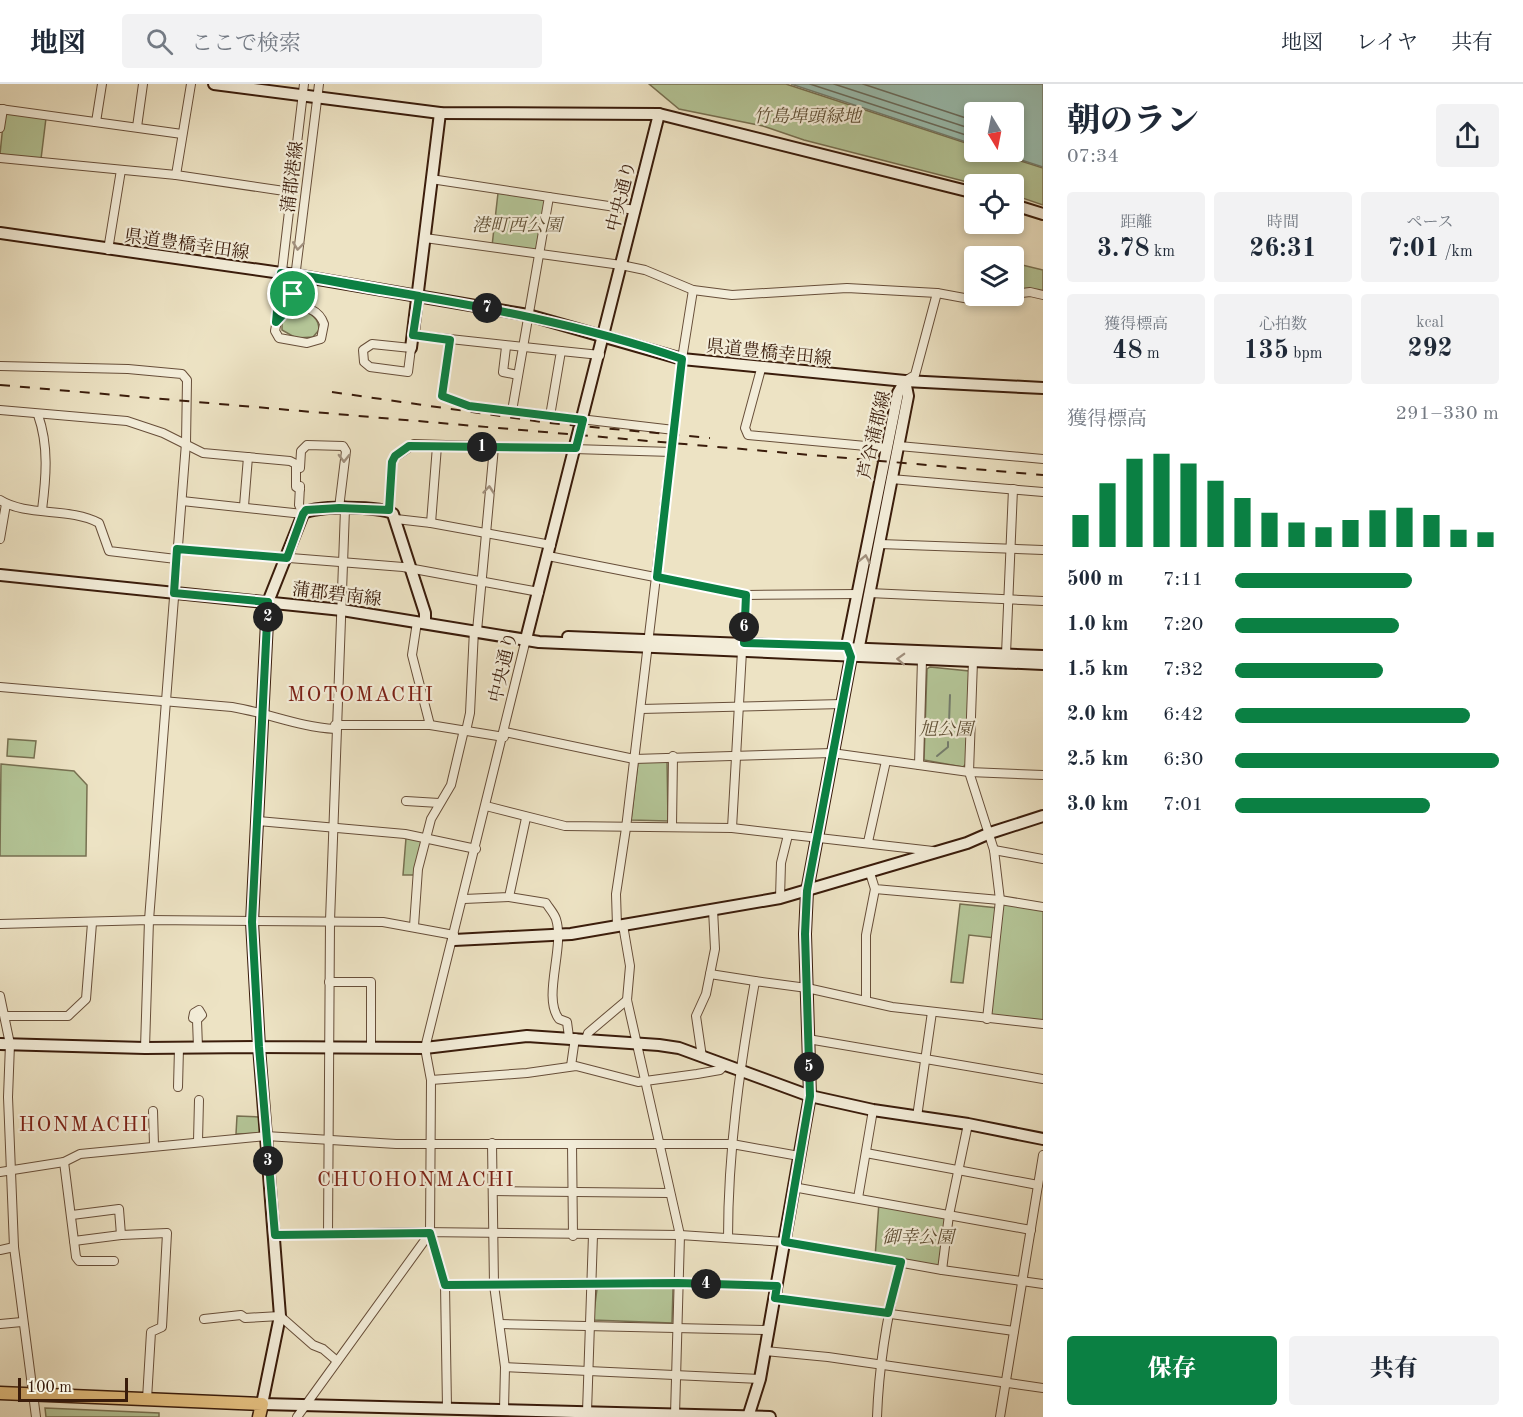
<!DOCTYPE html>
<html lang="ja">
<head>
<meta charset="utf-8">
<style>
  body { margin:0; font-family:"Old Standard TT","Noto Serif JP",serif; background:#f2f2f3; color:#1f2937; height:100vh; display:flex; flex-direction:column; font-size:22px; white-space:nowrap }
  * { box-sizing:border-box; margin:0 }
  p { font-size:20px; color:#747a83 }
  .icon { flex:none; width:33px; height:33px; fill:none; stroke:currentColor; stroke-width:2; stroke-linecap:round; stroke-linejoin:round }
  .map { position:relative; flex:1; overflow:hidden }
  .panel { display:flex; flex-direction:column; background:#fff; width:480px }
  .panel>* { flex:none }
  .needle { width:39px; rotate:170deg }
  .fabs { position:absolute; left:964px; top:18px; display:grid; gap:12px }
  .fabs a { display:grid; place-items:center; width:60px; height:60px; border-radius:6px; background:#fff; box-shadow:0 3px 9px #0003; font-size:30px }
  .scale { position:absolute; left:18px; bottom:15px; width:110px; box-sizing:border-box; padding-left:6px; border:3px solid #3a1c0b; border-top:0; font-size:16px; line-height:21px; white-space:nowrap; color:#3a1c0b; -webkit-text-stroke:4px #f3edd9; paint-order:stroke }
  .pin { position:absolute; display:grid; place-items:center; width:51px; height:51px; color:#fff; margin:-26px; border:3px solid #fff; border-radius:50%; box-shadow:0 2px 6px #0007 }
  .km { position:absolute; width:30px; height:30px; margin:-15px; border-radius:50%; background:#222; color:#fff; font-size:16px; line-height:30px; text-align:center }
  .round { display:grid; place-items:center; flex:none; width:63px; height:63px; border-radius:6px; background:#f2f2f3 }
  .overview { display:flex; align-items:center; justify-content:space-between; height:102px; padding:0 24px }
  h1 { font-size:33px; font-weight:800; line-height:45px }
  .figures { display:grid; grid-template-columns:repeat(3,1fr); gap:9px; height:102px; padding:6px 24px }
  .figures div { display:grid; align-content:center; border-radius:6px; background:#f2f2f3; text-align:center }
  .figures b { font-size:26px; font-weight:800 }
  .figures small { font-size:16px; font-weight:400 }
  .figures p { font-size:16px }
  .chart { height:168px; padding:12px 24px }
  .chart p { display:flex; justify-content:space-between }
  .chart svg { width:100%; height:108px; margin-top:6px; stroke:#0b8043; stroke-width:6 }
  .button { display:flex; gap:12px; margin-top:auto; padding:12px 24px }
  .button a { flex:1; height:69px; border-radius:6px; background:#0b8043; color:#fff; font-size:24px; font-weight:800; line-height:69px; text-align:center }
  .button a+a { background:#f2f2f3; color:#1f2937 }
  ul { padding:0 24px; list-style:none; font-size:20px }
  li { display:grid; grid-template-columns:96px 72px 1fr; align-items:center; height:45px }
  li i { height:15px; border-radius:8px; background:#0b8043 }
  header { display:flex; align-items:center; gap:36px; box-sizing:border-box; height:84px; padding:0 30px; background:#fff; border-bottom:2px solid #e0e1e3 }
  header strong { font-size:28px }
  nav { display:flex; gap:33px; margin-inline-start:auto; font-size:21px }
  .search { width:420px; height:54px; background:#f2f2f3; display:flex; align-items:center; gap:15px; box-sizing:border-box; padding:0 21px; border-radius:6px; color:#747a83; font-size:22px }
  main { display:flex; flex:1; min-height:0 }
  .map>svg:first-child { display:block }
  .green { fill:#b4c597; stroke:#777051; stroke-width:1.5 }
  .water { fill:#9abeb0; stroke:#747d6e; stroke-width:1.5 }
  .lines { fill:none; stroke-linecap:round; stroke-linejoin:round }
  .shore { stroke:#6a6d5e; stroke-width:1.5 }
  .stream { stroke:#747d6e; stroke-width:2 }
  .street-casing { stroke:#674e39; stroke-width:10 }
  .secondary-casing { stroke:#3a1c0b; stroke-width:14 }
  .primary-casing { stroke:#3a1c0b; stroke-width:15 }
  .street { stroke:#f3edd9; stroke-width:8 }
  .secondary { stroke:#f3edd9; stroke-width:10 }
  .primary { stroke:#e6c282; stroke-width:12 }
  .rail { stroke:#3a1c0b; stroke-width:2; stroke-dasharray:10 10; stroke-linecap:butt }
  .oneway { stroke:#a08f7c }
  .route-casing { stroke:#fff; stroke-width:12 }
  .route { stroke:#0b8043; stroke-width:8 }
  .labels { text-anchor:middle; stroke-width:4.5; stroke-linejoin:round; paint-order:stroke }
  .park-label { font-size:18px; font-style:italic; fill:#5f4f35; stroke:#f3edd9 }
  .street-label { font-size:18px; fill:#3a1c0b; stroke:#f3edd9 }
  .quarter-label { font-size:21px; letter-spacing:1.5px; fill:#7a1f14; stroke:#f3edd9 }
</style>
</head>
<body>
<header>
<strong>地図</strong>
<div class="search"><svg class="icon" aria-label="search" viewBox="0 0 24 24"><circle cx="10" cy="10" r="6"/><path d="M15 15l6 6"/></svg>ここで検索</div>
<nav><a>地図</a><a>レイヤ</a><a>共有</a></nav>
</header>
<main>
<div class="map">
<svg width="1043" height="1333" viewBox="0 0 1043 1333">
  <rect width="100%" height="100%" fill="#ede3c4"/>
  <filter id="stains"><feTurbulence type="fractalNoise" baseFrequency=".00333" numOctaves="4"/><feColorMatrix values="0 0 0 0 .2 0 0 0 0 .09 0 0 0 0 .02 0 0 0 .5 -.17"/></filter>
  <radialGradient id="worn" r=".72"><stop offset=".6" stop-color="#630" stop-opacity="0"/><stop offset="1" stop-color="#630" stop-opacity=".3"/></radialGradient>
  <g class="green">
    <path d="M 649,0 L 786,0 L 975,62 L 975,68 L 992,68 L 1043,84 L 1043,121 L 1014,111 L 1014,100 L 975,100 L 804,56 L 763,42 L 679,25 Z"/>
    <path d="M 8,28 L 46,34 L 41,75 L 0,70 L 4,31 Z"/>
    <path d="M 498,109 L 545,116 L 536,167 L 492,162 Z"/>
    <path d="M 1014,179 L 1043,186 L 1043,211 L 1014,210 Z"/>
    <path d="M 300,226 C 311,229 319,234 319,246 L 313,253 L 296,254 L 282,246 L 282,235 L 289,229 Z"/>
    <path d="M 930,583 L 969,587 L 966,680 L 963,683 L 924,676 L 927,585 Z"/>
    <path d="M 8,655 L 36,657 L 34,674 L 7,672 Z"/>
    <path d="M 667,676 L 668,737 L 631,736 L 638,678 Z"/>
    <path d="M 1,680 L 74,687 L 87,701 L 86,772 L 0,772 Z"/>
    <path d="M 406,754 L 428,756 L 416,791 L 403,791 Z"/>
    <path d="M 1000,816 L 1043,823 L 1043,940 L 987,935 Z"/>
    <path d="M 960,820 L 998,824 L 995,854 L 969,851 L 963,899 L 951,898 Z"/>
    <path d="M 237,1032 L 259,1033 L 261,1049 L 236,1050 Z"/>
    <path d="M 879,1118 L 949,1131 L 942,1186 L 875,1174 Z"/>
    <path d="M 673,1204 L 672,1239 L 593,1236 L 597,1205 Z"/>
    <path d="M 45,1324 L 159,1329 L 159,1333 L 46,1333 Z"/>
  </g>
  <path class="water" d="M 791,0 L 1043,0 L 1043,83 L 996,68 L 1014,68 L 1014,28 L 975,28 L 975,61 Z"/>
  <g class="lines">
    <g class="shore">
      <path d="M 810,0 L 975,54"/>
      <path d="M 834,0 L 975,46"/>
      <path d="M 863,0 L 975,37"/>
    </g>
    <g class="stream">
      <path d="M 949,639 L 950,611"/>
      <path d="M 937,672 L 948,663 L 948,658"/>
    </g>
    <g class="street-casing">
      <g id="street">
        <path d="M 0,25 L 182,50"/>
        <path d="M 96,38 L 102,0"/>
        <path d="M 137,43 L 143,0"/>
        <path d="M 0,44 L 3,25"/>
        <path d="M 0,74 L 176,91 L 291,108"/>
        <path d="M 176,91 L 191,0"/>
        <path d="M 431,95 L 635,126"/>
        <path d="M 425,154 L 621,181 L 645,186 L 693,206 L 732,211 L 847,204 L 937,209 L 975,216 L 1004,212"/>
        <path d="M 108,166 L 121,86"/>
        <path d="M 1014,210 L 1030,208 L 1043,211"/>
        <path d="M 303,223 L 294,215 L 293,210 L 319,0"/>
        <path d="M 293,224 C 307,222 319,226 324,240 L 321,255 L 307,259 L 279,254 L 275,247 L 277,236 Z"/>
        <path d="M 276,238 L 304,0"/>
        <path d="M 413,251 L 561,267 L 550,332"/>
        <path d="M 450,256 L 442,312 L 469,322 L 674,346"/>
        <path d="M 372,260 L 411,264 L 408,288 L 370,283 L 364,278 L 363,266 Z"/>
        <path d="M 506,263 L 503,288 L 518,291"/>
        <path d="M 561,267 L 600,271"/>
        <path d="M 0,282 L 128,285 L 182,290 L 187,296 L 186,359 L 149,836 L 145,964"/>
        <path d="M 761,285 L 745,344 L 748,351 L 887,364"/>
        <path d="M 905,297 L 915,291 L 937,209"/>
        <path d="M 0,326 L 127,337 L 163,349 L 203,369 L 290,377 L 296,380 L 296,403 L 300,405"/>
        <path d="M 512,327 L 549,113"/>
        <path d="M 38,331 C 49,362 46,394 42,426"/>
        <path d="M 899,362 L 1043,375"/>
        <path d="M 300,384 L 301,367 L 307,361 L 343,362 L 346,367 L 339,424"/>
        <path d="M 891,395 L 1043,408"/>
        <path d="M 300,402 L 299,421 L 303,430"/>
        <path d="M 0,416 C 27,433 69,423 99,439 L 109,467 L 176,475"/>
        <path d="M 182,417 L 303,430"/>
        <path d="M 244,422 L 248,373"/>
        <path d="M 389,426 L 392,378 L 395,373 L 414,360 L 672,368"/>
        <path d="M 396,435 L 431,439 L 551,461"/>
        <path d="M 431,439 L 437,362"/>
        <path d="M 0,455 L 6,420"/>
        <path d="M 880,460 L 1043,466"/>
        <path d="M 177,465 L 403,483 L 539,508"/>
        <path d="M 548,472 L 746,511 L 858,510"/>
        <path d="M 869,509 L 1043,517"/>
        <path d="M 417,538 L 412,571 L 430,641"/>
        <path d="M 477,547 L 494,363"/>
        <path d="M 744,559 L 746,511"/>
        <path d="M 1006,570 L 1013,405"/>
        <path d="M 973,577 L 969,688 L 994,766 L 1000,816 L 987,935"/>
        <path d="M 0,603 L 232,623 C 268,629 299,643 335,645"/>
        <path d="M 641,625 L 842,620"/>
        <path d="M 335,641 L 430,641 L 504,653"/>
        <path d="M 466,647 L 470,629 L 474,546"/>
        <path d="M 505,648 L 634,675 L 832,669 L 969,688 L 1043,691"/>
        <path d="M 919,681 L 922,575"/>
        <path d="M 406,717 L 439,719"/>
        <path d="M 486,722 L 565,742 L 732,744 L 933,767"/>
        <path d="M 258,737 L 405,750 L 476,765"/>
        <path d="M 672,742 L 673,672"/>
        <path d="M 732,744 L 742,567"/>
        <path d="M 868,758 L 886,677"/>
        <path d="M 994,766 L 1043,775"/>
        <path d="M 870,789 L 875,805 L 1000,816 L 1043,823"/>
        <path d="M 509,813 L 546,819 C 549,824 554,829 556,835 C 565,864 542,913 559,935 L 567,938 L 569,953"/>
        <path d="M 780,814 L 781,779 L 788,751"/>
        <path d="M 464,815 L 509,813 L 526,734"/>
        <path d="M 0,840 L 149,836 L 383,838 L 454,851"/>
        <path d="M 623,841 L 630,882 L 627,916 L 680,1151 L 675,1331"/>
        <path d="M 414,842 L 418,785 L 431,735 L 451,701 L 464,646"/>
        <path d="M 617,842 L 616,810 L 626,744 L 682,275 L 693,206"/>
        <path d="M 710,890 L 755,897"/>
        <path d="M 329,898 L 371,898 L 371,964"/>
        <path d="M 0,912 L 10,960 L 8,1013 L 14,1163 L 36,1333"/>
        <path d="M 866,917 L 866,851 L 875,805"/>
        <path d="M 6,932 L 68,932 L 86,915 L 92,839"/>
        <path d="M 197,936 L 202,931 L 199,926 L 194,929 L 193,934 L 197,936 L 198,964"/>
        <path d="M 586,955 L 588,949 L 627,916"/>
        <path d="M 808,955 L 1043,995"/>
        <path d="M 702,973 L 696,932 L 706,910 L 715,865 L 713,825"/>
        <path d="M 571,982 L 575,954"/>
        <path d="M 431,996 L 527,989 L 576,982 L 638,998 L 697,990 L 720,986 L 725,981"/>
        <path d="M 178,1003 L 179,964"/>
        <path d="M 153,1027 L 154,1061"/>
        <path d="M 917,1033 L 932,928"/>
        <path d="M 198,1057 L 199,1016"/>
        <path d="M 492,1059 L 494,1201 L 505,1283 L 504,1325"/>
        <path d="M 572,1060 L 573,1152"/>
        <path d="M 866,1069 L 1038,1101"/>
        <path d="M 64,1078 L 74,1157 L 121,1151 L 167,1149 L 162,1243 L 151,1248 L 147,1315"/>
        <path d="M 0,1088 L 64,1078 L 80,1070 L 266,1052 L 396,1060 L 732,1060 L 799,1072"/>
        <path d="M 793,1103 L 1031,1146"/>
        <path d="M 493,1107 L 669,1109"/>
        <path d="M 858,1114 L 873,1026"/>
        <path d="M 72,1131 L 119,1125 L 121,1151"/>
        <path d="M 328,1150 L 330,837 L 345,425"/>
        <path d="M 275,1151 L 421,1148 L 680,1151 L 785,1158 L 942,1186 L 1043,1200"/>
        <path d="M 728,1154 C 728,1067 740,982 755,897 L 807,904 L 892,923 L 1043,940"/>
        <path d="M 74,1157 L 76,1173 L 79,1177 L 114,1177"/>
        <path d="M 0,1166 L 14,1163"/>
        <path d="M 942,1186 L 949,1131 L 968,1040"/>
        <path d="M 445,1201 L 678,1199 L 777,1202"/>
        <path d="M 775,1214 L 1014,1247"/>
        <path d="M 204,1235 L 241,1231 L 245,1234 L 280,1232 L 313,1261 L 323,1265 L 337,1277"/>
        <path d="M 0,1240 L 22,1238"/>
        <path d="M 500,1240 L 769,1246"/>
        <path d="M 765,1267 L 828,1273 L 1043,1304"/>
        <path d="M 505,1283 L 760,1295"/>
        <path d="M 447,1324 L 445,1201 L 430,1149 L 431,996 L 425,964 L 526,555"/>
        <path d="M 587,1328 L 593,1151"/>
        <path d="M 297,1333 L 430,1149"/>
        <path d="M 877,1333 C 879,1279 887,1230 901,1178"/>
        <path d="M 1000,1333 L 1043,1071"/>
      </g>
    </g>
    <g class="secondary-casing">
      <g id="secondary">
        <path d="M 214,0 L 440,29 L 659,30 L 975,109"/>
        <path d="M 1014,121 L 1043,130"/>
        <path d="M 0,149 L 295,191 L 528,231 L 682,275 L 905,297 L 1043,304"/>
        <path d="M 411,264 L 440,29"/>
        <path d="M 0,491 L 342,526 L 539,558 L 1043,580"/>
        <path d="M 425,539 L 425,529 L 393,430 C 383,422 312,421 303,430 L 268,518 L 252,838 L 259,963 L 425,964 L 527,952 L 659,961 L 679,964 L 810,1012 L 873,1026 L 968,1040 L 1043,1055"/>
        <path d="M 568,553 L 1043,572"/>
        <path d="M 526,555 L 659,30"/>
        <path d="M 849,567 L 847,562 L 898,309 L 905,297"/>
        <path d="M 454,856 L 571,850 L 780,814 L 967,759 L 990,749 L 1043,732"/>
        <path d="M 0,960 L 145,964 L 259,963 L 280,1232 L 262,1320 L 770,1333"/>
        <path d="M 748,1333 L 760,1295 L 810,1012 L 805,850 L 807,807 L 851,573 L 859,562 L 908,312 L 905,297"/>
      </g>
    </g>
    <g class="primary-casing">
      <path id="primary" d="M 0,1309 L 262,1320 L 259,1333"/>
    </g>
    <use href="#street" class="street"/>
    <use href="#secondary" class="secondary"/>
    <use href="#primary" class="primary"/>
    <g class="rail">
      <path d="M 0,301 L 1043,391"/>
      <path d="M 332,308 L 549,339 L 710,354"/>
    </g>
  </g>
  <defs><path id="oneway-chevron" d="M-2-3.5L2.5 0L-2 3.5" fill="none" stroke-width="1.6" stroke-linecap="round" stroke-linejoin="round" transform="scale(1.5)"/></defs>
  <g class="oneway">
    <use href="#oneway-chevron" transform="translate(298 162) rotate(97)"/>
    <use href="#oneway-chevron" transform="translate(344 374) rotate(91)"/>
    <use href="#oneway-chevron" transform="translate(489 406) rotate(-85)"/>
    <use href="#oneway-chevron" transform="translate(865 475) rotate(-79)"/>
    <use href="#oneway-chevron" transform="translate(901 575) rotate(-178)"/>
  </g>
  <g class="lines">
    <g class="route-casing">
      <path id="route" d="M 293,210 L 295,190 L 419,212 L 413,251 L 450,256 L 442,312 L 469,322 L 583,336 L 576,364 L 409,362 L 395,372 L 392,378 L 389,426 L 339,424 L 306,426 L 303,430 L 287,474 L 177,465 L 174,509 L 268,518 L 252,838 L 259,963 L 275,1151 L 430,1149 L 445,1201 L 678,1199 L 777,1202 L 775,1214 L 888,1229 L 901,1178 L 785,1158 L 810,1012 L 805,850 L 807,807 L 851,573 L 847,562 L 744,559 L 746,511 L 657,493 L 682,275 C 583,241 482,222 380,206 C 347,201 314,193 281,189 L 276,238 L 287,226 L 303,223 L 294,215 L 293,210"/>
    </g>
    <use href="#route" class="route"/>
  </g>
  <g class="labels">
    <g class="park-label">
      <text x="807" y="38">竹島埠頭緑地</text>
      <text x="517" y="147">港町西公園</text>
      <text x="946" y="651">旭公園</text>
      <text x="918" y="1159">御幸公園</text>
    </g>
    <g class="street-label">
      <text transform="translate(292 93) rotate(-83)" y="6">蒲郡港線</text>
      <text transform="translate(621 112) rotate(-76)" y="6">中央通り</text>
      <text transform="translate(187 160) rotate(8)" y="6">県道豊橋幸田線</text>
      <text transform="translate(769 268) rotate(6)" y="6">県道豊橋幸田線</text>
      <text transform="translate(874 351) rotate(-77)" y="6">芦谷蒲郡線</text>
      <text transform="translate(337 510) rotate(7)" y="6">蒲郡碧南線</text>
      <text transform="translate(503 583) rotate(-77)" y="6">中央通り</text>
    </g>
    <g class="quarter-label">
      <text x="361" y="617">MOTOMACHI</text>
      <text x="84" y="1047">HONMACHI</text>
      <text x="416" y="1102">CHUOHONMACHI</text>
    </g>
  </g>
  <rect width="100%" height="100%" filter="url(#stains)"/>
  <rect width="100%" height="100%" fill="url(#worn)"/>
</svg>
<div class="fabs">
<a><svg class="needle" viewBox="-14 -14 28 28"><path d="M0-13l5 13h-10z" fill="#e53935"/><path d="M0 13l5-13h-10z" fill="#747a83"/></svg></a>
<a><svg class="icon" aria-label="locate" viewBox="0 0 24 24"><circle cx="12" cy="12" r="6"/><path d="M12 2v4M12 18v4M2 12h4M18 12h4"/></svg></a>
<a><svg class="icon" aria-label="layers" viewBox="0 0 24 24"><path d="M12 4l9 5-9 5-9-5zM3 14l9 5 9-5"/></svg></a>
</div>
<div class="scale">100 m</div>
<div class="pin" style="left:293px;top:210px;background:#1e9e55"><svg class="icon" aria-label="arrive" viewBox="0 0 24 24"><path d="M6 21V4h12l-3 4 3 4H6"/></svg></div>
<b class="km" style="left:482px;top:363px">1</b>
<b class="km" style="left:268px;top:533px">2</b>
<b class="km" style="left:268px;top:1077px">3</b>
<b class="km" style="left:706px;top:1200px">4</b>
<b class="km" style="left:809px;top:983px">5</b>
<b class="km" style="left:744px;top:543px">6</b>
<b class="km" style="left:487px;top:224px">7</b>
</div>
<section class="panel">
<div class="overview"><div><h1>朝のラン</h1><p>07:34</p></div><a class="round"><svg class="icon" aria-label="share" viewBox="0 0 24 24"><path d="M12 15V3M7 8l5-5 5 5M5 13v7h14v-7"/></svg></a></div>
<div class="figures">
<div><p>距離</p><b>3.78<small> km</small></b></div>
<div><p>時間</p><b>26:31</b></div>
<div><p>ペース</p><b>7:01<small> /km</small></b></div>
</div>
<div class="figures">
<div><p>獲得標高</p><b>48<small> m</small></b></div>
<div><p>心拍数</p><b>135<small> bpm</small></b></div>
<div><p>kcal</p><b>292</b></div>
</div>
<div class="chart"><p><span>獲得標高</span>291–330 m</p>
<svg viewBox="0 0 160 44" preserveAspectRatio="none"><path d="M5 44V31M15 44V18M25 44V8M35 44V6M45 44V10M55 44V17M65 44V24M75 44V30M85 44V34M95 44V36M105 44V33M115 44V29M125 44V28M135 44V31M145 44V37M155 44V38"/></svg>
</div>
<ul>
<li><b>500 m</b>7:11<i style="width:67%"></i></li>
<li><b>1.0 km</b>7:20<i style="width:62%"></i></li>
<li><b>1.5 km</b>7:32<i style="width:56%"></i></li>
<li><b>2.0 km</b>6:42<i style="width:89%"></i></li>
<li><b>2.5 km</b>6:30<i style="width:100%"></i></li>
<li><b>3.0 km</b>7:01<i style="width:74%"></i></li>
</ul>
<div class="button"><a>保存</a><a>共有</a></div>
</section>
</main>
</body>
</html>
